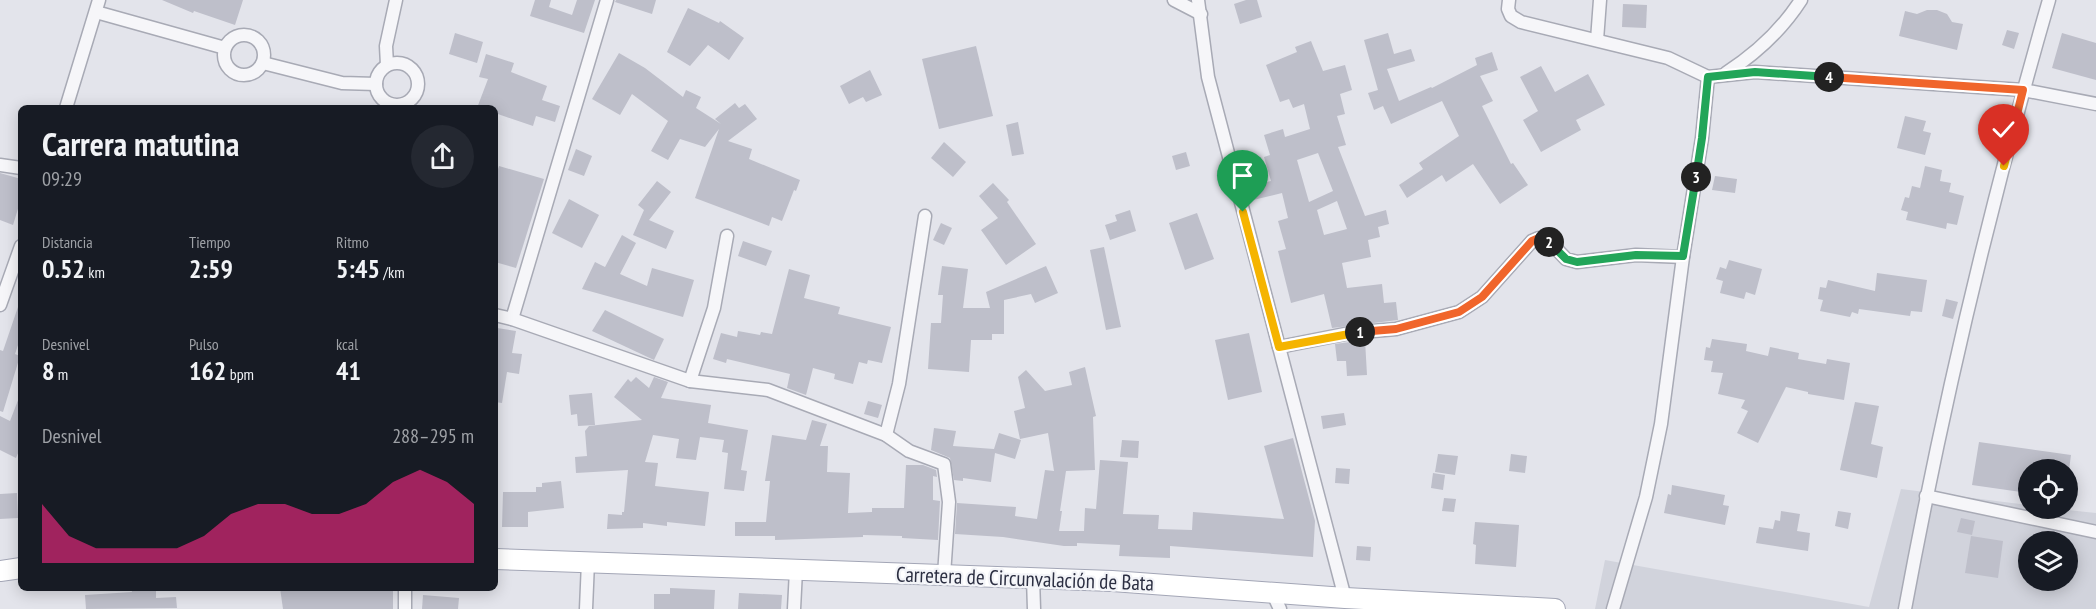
<!DOCTYPE html>
<html lang="es">
<head>
<meta charset="utf-8">
<style>
  body { margin:0; font-family:"PT Sans Narrow",sans-serif; background:#242831; color:#f1f3f6; height:100vh; display:flex; flex-direction:column; font-size:22px; white-space:nowrap }
  * { box-sizing:border-box; margin:0 }
  p { font-size:20px; color:#9ea1a6 }
  .icon { flex:none; width:33px; height:33px; fill:none; stroke:currentColor; stroke-width:2; stroke-linecap:round; stroke-linejoin:round }
  .map { position:relative; flex:1; overflow:hidden }
  .details { position:absolute; left:18px; top:105px; width:480px; height:486px; display:flex; flex-direction:column; background:#171b24; border-radius:9px; box-shadow:0 3px 15px #0003 }
  .details>* { flex:none }
  .buttons { position:absolute; left:2018px; top:459px; display:grid; gap:12px }
  .buttons a { display:grid; place-items:center; width:60px; height:60px; border-radius:50%; background:#171b24; box-shadow:0 3px 15px #0003; font-size:30px }
  .pin { position:absolute; display:grid; place-items:center; width:51px; height:51px; color:#fff; margin:-62px -26px; border-radius:50% 50% 50% 0; rotate:-45deg; box-shadow:0 0 6px #0007 }
  .pin .icon { rotate:45deg }
  .km { position:absolute; width:30px; height:30px; margin:-15px; border-radius:50%; background:#222; color:#fff; font-size:16px; line-height:30px; text-align:center }
  .round { display:grid; place-items:center; flex:none; width:63px; height:63px; border-radius:32px; background:#242831 }
  .summary { display:flex; align-items:center; justify-content:space-between; height:102px; padding:0 24px }
  h1 { font-size:33px; font-weight:700; line-height:45px }
  .stats { display:grid; grid-template-columns:repeat(3,1fr); gap:9px; height:102px; padding:6px 24px }
  .stats div { display:grid; align-content:center }
  .stats b { font-size:26px; font-weight:700 }
  .stats small { font-size:16px; font-weight:400 }
  .stats p { font-size:16px }
  .chart { height:168px; padding:12px 24px }
  .chart p { display:flex; justify-content:space-between }
  .chart svg { width:100%; height:108px; margin-top:6px; fill:#db2777; opacity:.7 }
  .map>svg:first-child { display:block }
  .built { fill:#d1d3dc; fill-rule:evenodd }
  .building { fill:#bebfca; fill-rule:evenodd }
  .lines { fill:none; stroke-linecap:round; stroke-linejoin:round }
  .minor-casing { stroke:#a8aab5; stroke-width:15 }
  .primary-casing { stroke:#a3a6b6; stroke-width:22 }
  .minor { stroke:#f6f6f9; stroke-width:12 }
  .primary { stroke:#fff; stroke-width:20 }
  .split-1-casing { stroke:#fff; stroke-width:12 }
  .split-2-casing { stroke:#fff; stroke-width:12 }
  .split-3-casing { stroke:#fff; stroke-width:12 }
  .split-4-casing { stroke:#fff; stroke-width:12 }
  .split-5-casing { stroke:#fff; stroke-width:12 }
  .split-6-casing { stroke:#fff; stroke-width:12 }
  .split-1 { stroke:#f5b400; stroke-width:8 }
  .split-2 { stroke:#f0652b; stroke-width:8 }
  .split-3 { stroke:#22a559; stroke-width:8 }
  .split-4 { stroke:#22a559; stroke-width:8 }
  .split-5 { stroke:#f0652b; stroke-width:8 }
  .split-6 { stroke:#f5b400; stroke-width:8 }
  .labels { text-anchor:middle; stroke-width:4.5; stroke-linejoin:round; paint-order:stroke }
  .street-label { font-size:21px; fill:#2c2f42; stroke:#f3f4f8 }
</style>
</head>
<body>
<div class="map">
<svg width="2096" height="609" viewBox="0 0 2096 609">
  <rect width="100%" height="100%" fill="#e3e4eb"/>
  <path class="built" d="M 1901,489 L 2028,505 L 2028,508 L 2058,509 L 2096,513 L 2096,609 L 1595,609 L 1605,560 L 1869,607 ZM 2028,542 L 2067,542 L 2067,580 L 2028,580 Z"/>
  <g class="building">
    <path d="M 162,0 L 243,0 L 235,25 L 194,11 L 193,13 Z"/>
    <path d="M 535,0 L 551,0 L 549,7 L 572,15 L 577,0 L 595,0 L 584,33 L 530,16 Z"/>
    <path d="M 616,0 L 656,0 L 652,14 L 615,2 Z"/>
    <path d="M 1246,0 L 1257,0 L 1262,17 L 1240,24 L 1234,4 Z"/>
    <path d="M 1623,4 L 1647,5 L 1646,28 L 1622,27 Z"/>
    <path d="M 688,8 L 719,23 L 720,21 L 744,38 L 729,60 L 708,45 L 690,66 L 667,52 Z"/>
    <path d="M 1927,10 L 1937,10 L 1947,14 L 1952,22 L 1963,24 L 1957,50 L 1899,36 L 1905,11 L 1917,14 Z"/>
    <path d="M 2007,30 L 2019,33 L 2014,49 L 2002,45 Z"/>
    <path d="M 455,33 L 483,42 L 477,63 L 449,54 Z"/>
    <path d="M 1388,33 L 1394,54 L 1411,49 L 1415,61 L 1387,69 L 1399,101 L 1431,87 L 1432,88 L 1477,65 L 1475,58 L 1492,52 L 1498,70 L 1480,76 L 1493,101 L 1482,106 L 1511,164 L 1513,163 L 1528,185 L 1500,204 L 1473,164 L 1446,182 L 1442,175 L 1407,198 L 1399,185 L 1423,169 L 1419,163 L 1459,136 L 1442,101 L 1391,124 L 1383,106 L 1374,110 L 1368,93 L 1378,90 L 1364,40 Z"/>
    <path d="M 2062,33 L 2096,43 L 2096,80 L 2052,68 Z"/>
    <path d="M 1311,41 L 1323,71 L 1345,65 L 1352,90 L 1340,94 L 1345,114 L 1337,116 L 1346,145 L 1338,147 L 1365,216 L 1386,210 L 1389,224 L 1378,227 L 1380,237 L 1368,240 L 1371,257 L 1342,263 L 1347,288 L 1382,284 L 1384,303 L 1396,302 L 1398,320 L 1332,328 L 1324,294 L 1291,303 L 1278,251 L 1286,249 L 1278,221 L 1288,218 L 1282,193 L 1253,200 L 1250,186 L 1271,181 L 1264,157 L 1270,155 L 1264,135 L 1283,129 L 1285,137 L 1310,129 L 1304,104 L 1293,108 L 1289,99 L 1280,102 L 1266,65 L 1297,52 L 1295,47 ZM 1318,153 L 1333,191 L 1309,202 L 1297,160 ZM 1337,201 L 1347,229 L 1324,235 L 1317,210 Z"/>
    <path d="M 976,46 L 993,116 L 939,129 L 922,59 Z"/>
    <path d="M 619,53 L 645,68 L 683,97 L 686,90 L 701,97 L 696,108 L 721,124 L 715,119 L 735,103 L 739,108 L 745,104 L 757,119 L 728,141 L 752,149 L 749,159 L 800,180 L 796,191 L 794,190 L 782,221 L 772,217 L 769,226 L 695,198 L 719,129 L 705,147 L 680,139 L 668,160 L 651,151 L 668,121 L 632,94 L 620,115 L 592,99 Z"/>
    <path d="M 486,54 L 514,63 L 511,72 L 547,86 L 542,100 L 560,106 L 555,122 L 536,116 L 533,126 L 495,113 L 495,108 L 477,108 L 488,79 L 479,77 Z"/>
    <path d="M 1541,66 L 1555,92 L 1588,74 L 1605,105 L 1576,120 L 1581,130 L 1541,152 L 1523,120 L 1538,111 L 1520,77 Z"/>
    <path d="M 870,70 L 882,95 L 866,102 L 863,97 L 849,104 L 840,86 Z"/>
    <path d="M 1905,116 L 1926,121 L 1923,131 L 1931,133 L 1925,155 L 1897,148 Z"/>
    <path d="M 1018,122 L 1024,154 L 1012,156 L 1006,125 Z"/>
    <path d="M 944,142 L 966,162 L 953,177 L 931,158 Z"/>
    <path d="M 576,149 L 592,156 L 584,176 L 568,170 Z"/>
    <path d="M 1186,152 L 1190,166 L 1176,170 L 1172,156 Z"/>
    <path d="M 499,166 L 544,179 L 516,268 L 495,262 L 495,179 Z"/>
    <path d="M 1925,166 L 1942,170 L 1940,181 L 1951,183 L 1949,192 L 1964,196 L 1957,225 L 1947,223 L 1946,229 L 1906,220 L 1908,212 L 1901,210 L 1905,197 L 1909,198 L 1912,186 L 1920,188 Z"/>
    <path d="M 0,173 L 21,179 L 21,199 L 13,225 L 0,220 Z"/>
    <path d="M 1715,176 L 1737,179 L 1735,193 L 1712,190 Z"/>
    <path d="M 657,181 L 671,192 L 649,220 L 674,231 L 666,249 L 633,235 L 644,210 L 638,205 Z"/>
    <path d="M 993,183 L 1009,200 L 1007,202 L 1036,244 L 1006,265 L 981,230 L 998,218 L 979,196 Z"/>
    <path d="M 569,199 L 599,215 L 582,248 L 552,233 Z"/>
    <path d="M 1130,210 L 1136,231 L 1110,240 L 1105,225 L 1117,221 L 1115,215 Z"/>
    <path d="M 1197,213 L 1214,259 L 1185,270 L 1169,223 Z"/>
    <path d="M 941,223 L 952,228 L 944,245 L 933,240 Z"/>
    <path d="M 622,235 L 636,243 L 620,274 L 647,286 L 652,268 L 694,280 L 683,317 L 582,289 L 595,262 L 605,267 Z"/>
    <path d="M 743,241 L 772,251 L 766,266 L 738,256 Z"/>
    <path d="M 1104,247 L 1121,327 L 1106,330 L 1090,250 Z"/>
    <path d="M 1729,260 L 1762,269 L 1755,295 L 1746,292 L 1744,299 L 1720,293 L 1723,281 L 1716,279 L 1720,267 L 1726,269 Z"/>
    <path d="M 942,266 L 968,269 L 963,308 L 990,308 L 986,292 L 1046,266 L 1058,293 L 1035,303 L 1031,294 L 1004,300 L 1004,334 L 992,334 L 992,340 L 971,340 L 969,372 L 928,369 L 931,323 L 941,323 L 943,295 L 938,295 Z"/>
    <path d="M 789,269 L 810,275 L 804,298 L 840,307 L 838,314 L 891,327 L 882,363 L 868,360 L 867,364 L 859,362 L 853,384 L 834,379 L 835,374 L 813,368 L 806,395 L 787,388 L 790,374 L 727,359 L 726,363 L 713,359 L 721,333 L 737,337 L 738,331 L 760,335 L 761,332 L 772,334 Z"/>
    <path d="M 1877,273 L 1927,280 L 1922,312 L 1911,311 L 1910,316 L 1859,309 L 1858,314 L 1852,312 L 1850,317 L 1820,311 L 1823,300 L 1818,299 L 1820,287 L 1826,288 L 1828,280 L 1875,291 Z"/>
    <path d="M 1946,299 L 1958,302 L 1953,319 L 1942,316 Z"/>
    <path d="M 19,304 L 21,304 L 21,336 L 15,354 L 20,356 L 3,412 L 0,411 L 0,350 L 3,351 Z"/>
    <path d="M 605,310 L 664,339 L 654,360 L 592,331 Z"/>
    <path d="M 497,328 L 516,331 L 512,353 L 522,354 L 519,374 L 507,372 L 502,403 L 495,402 L 495,341 Z"/>
    <path d="M 1249,333 L 1262,392 L 1228,400 L 1215,340 Z"/>
    <path d="M 1712,339 L 1747,344 L 1746,351 L 1768,356 L 1770,347 L 1799,353 L 1798,359 L 1826,364 L 1827,359 L 1850,363 L 1844,400 L 1808,394 L 1808,392 L 1786,387 L 1758,443 L 1737,433 L 1748,411 L 1741,408 L 1745,400 L 1718,394 L 1723,373 L 1711,372 L 1713,361 L 1704,360 L 1706,347 L 1710,348 Z"/>
    <path d="M 1365,340 L 1367,375 L 1347,376 L 1346,361 L 1337,361 L 1335,344 Z"/>
    <path d="M 1085,367 L 1096,416 L 1093,417 L 1095,470 L 1066,471 L 1060,511 L 1062,511 L 1059,531 L 1084,531 L 1085,508 L 1096,509 L 1100,460 L 1128,462 L 1123,514 L 1159,515 L 1158,529 L 1192,530 L 1193,512 L 1284,519 L 1264,446 L 1293,438 L 1315,521 L 1313,557 L 1170,546 L 1170,558 L 1119,556 L 1120,545 L 1077,543 L 1077,546 L 1064,546 L 1003,537 L 955,534 L 957,503 L 1016,507 L 1015,516 L 1037,519 L 1045,470 L 1054,471 L 1048,433 L 1020,439 L 1014,411 L 1025,408 L 1018,377 L 1026,370 L 1045,391 L 1072,385 L 1069,372 Z"/>
    <path d="M 636,377 L 649,388 L 654,377 L 668,382 L 661,398 L 711,405 L 708,423 L 748,430 L 741,470 L 747,471 L 744,491 L 724,489 L 728,453 L 722,452 L 724,440 L 700,437 L 696,460 L 676,458 L 679,439 L 653,435 L 645,462 L 658,463 L 655,486 L 709,492 L 705,526 L 667,522 L 667,526 L 643,523 L 643,528 L 607,529 L 608,514 L 622,515 L 622,512 L 624,512 L 628,470 L 576,473 L 575,457 L 587,456 L 585,431 L 589,426 L 642,420 L 614,397 L 628,379 L 631,382 Z"/>
    <path d="M 592,393 L 595,425 L 578,426 L 577,414 L 571,415 L 569,395 Z"/>
    <path d="M 20,395 L 21,446 L 16,458 L 0,450 L 0,416 L 10,421 Z"/>
    <path d="M 868,401 L 882,405 L 878,418 L 864,414 Z"/>
    <path d="M 1855,402 L 1879,406 L 1871,444 L 1883,447 L 1877,478 L 1840,470 Z"/>
    <path d="M 1344,413 L 1346,425 L 1323,429 L 1321,416 Z"/>
    <path d="M 812,420 L 827,424 L 820,446 L 828,446 L 827,472 L 850,473 L 848,513 L 872,512 L 872,508 L 904,508 L 906,465 L 923,465 L 936,470 L 937,477 L 933,476 L 933,500 L 940,501 L 938,540 L 902,538 L 902,536 L 863,535 L 863,537 L 775,540 L 775,536 L 735,536 L 735,522 L 766,522 L 770,481 L 765,481 L 772,435 L 806,440 Z"/>
    <path d="M 934,428 L 956,431 L 953,446 L 994,449 L 999,433 L 1021,440 L 1015,459 L 995,453 L 991,482 L 963,478 L 963,481 L 954,480 L 950,458 L 931,450 Z"/>
    <path d="M 1122,440 L 1139,441 L 1138,458 L 1120,457 Z"/>
    <path d="M 1979,442 L 2071,455 L 2069,470 L 2028,470 L 2028,493 L 1972,485 Z"/>
    <path d="M 1438,454 L 1458,456 L 1455,475 L 1435,472 Z"/>
    <path d="M 1511,454 L 1527,456 L 1525,473 L 1509,471 Z"/>
    <path d="M 1336,468 L 1350,469 L 1349,484 L 1335,483 Z"/>
    <path d="M 1433,473 L 1445,475 L 1443,490 L 1431,488 Z"/>
    <path d="M 561,481 L 564,508 L 528,512 L 528,527 L 502,527 L 503,492 L 536,492 L 536,487 L 542,487 L 542,483 Z"/>
    <path d="M 1672,485 L 1725,495 L 1723,505 L 1729,506 L 1725,525 L 1664,513 L 1668,494 L 1671,495 Z"/>
    <path d="M 17,493 L 18,518 L 0,519 L 0,494 Z"/>
    <path d="M 1444,498 L 1456,499 L 1454,512 L 1442,511 Z"/>
    <path d="M 1781,511 L 1800,514 L 1797,531 L 1810,533 L 1808,551 L 1756,543 L 1759,527 L 1773,529 L 1775,520 L 1780,521 Z"/>
    <path d="M 1838,511 L 1851,513 L 1848,529 L 1835,526 Z"/>
    <path d="M 1961,518 L 1975,521 L 1972,535 L 1957,532 Z"/>
    <path d="M 1475,522 L 1519,525 L 1516,567 L 1475,564 L 1476,545 L 1473,544 Z"/>
    <path d="M 1971,536 L 2003,541 L 1998,578 L 1965,573 Z"/>
    <path d="M 1357,546 L 1371,547 L 1370,561 L 1356,560 Z"/>
    <path d="M 131,588 L 156,588 L 156,598 L 176,597 L 177,608 L 86,609 L 85,595 L 132,592 Z"/>
    <path d="M 280,588 L 393,590 L 393,609 L 283,609 Z"/>
    <path d="M 670,588 L 715,590 L 714,609 L 654,609 L 654,594 L 670,594 Z"/>
    <path d="M 739,593 L 782,595 L 781,609 L 738,609 Z"/>
    <path d="M 423,595 L 459,598 L 458,609 L 422,609 Z"/>
  </g>
  <g class="lines">
    <g class="minor-casing">
      <g id="minor">
        <path d="M 1174,0 L 1201,14"/>
        <path d="M 1198,0 L 1208,77 L 1345,598"/>
        <path d="M 1509,0 L 1508,9 L 1511,16 L 1521,22 L 1668,58 L 1708,77 L 1755,72 L 1934,84 L 2023,90 L 2096,104"/>
        <path d="M 96,12 L 225,48"/>
        <circle cx="244" cy="55" r="20"/>
        <path d="M 1597,40 L 1600,0"/>
        <circle cx="397" cy="84" r="21"/>
        <path d="M 263,63 L 342,83 L 376,84"/>
        <path d="M 387,65 L 386,46 L 396,0"/>
        <path d="M 1726,73 C 1757,53 1781,31 1801,0"/>
        <path d="M 66,108 L 99,0"/>
        <path d="M 0,165 L 21,168"/>
        <path d="M 0,305 L 21,246"/>
        <path d="M 495,315 L 512,319 L 690,381 L 768,390 L 886,435 L 909,451 L 944,464 L 949,502 L 944,575"/>
        <path d="M 512,319 L 607,0"/>
        <path d="M 1279,347 L 1350,333 L 1396,329 L 1459,312 L 1482,297 L 1532,241 L 1539,238 L 1546,238 L 1566,259 L 1577,262 L 1636,255 L 1683,257"/>
        <path d="M 690,381 L 714,308 L 727,236"/>
        <path d="M 886,435 L 899,384 L 925,216"/>
        <path d="M 1926,496 L 2096,532"/>
        <path d="M 1033,578 L 1034,609"/>
        <path d="M 405,588 L 405,609"/>
        <path d="M 1272,592 L 1280,609"/>
        <path d="M 586,609 L 588,562"/>
        <path d="M 794,609 L 796,570"/>
        <path d="M 1613,609 L 1646,497 L 1661,424 L 1683,257 L 1702,138 L 1708,77"/>
        <path d="M 1905,609 C 1943,404 1991,201 2049,0"/>
      </g>
    </g>
    <g class="primary-casing">
      <g id="primary">
        <path d="M 495,559 L 1112,581 L 1345,598 L 1555,609"/>
        <path d="M 0,571 L 21,568"/>
      </g>
    </g>
    <use href="#minor" class="minor"/>
    <use href="#primary" class="primary"/>
  </g>
  <g class="lines">
    <g class="split-1-casing">
      <path id="split-1" d="M 1243,212 L 1279,347 L 1360,332"/>
    </g>
    <g class="split-2-casing">
      <path id="split-2" d="M 1360,332 L 1396,329 L 1459,312 L 1482,297 L 1532,241 L 1539,238 L 1545,238 L 1549,242"/>
    </g>
    <g class="split-3-casing">
      <path id="split-3" d="M 1549,242 L 1566,259 L 1577,262 L 1636,255 L 1683,256 L 1696,177"/>
    </g>
    <g class="split-4-casing">
      <path id="split-4" d="M 1696,177 L 1702,138 L 1708,77 L 1755,72 L 1829,77"/>
    </g>
    <g class="split-5-casing">
      <path id="split-5" d="M 1829,77 L 2023,90 L 2016,118"/>
    </g>
    <g class="split-6-casing">
      <path id="split-6" d="M 2004,166 L 2016,118"/>
    </g>
    <use href="#split-1" class="split-1"/>
    <use href="#split-2" class="split-2"/>
    <use href="#split-3" class="split-3"/>
    <use href="#split-4" class="split-4"/>
    <use href="#split-5" class="split-5"/>
    <use href="#split-6" class="split-6"/>
  </g>
  <g class="labels">
    <g class="street-label">
      <text transform="translate(1025 579) rotate(2)" y="7">Carretera de Circunvalación de Bata</text>
    </g>
  </g>
</svg>
<div class="buttons">
<a><svg class="icon" aria-label="locate" viewBox="0 0 24 24"><circle cx="12" cy="12" r="6"/><path d="M12 2v4M12 18v4M2 12h4M18 12h4"/></svg></a>
<a><svg class="icon" aria-label="layers" viewBox="0 0 24 24"><path d="M12 4l9 5-9 5-9-5zM3 14l9 5 9-5"/></svg></a>
</div>
<div class="pin" style="left:1243px;top:212px;background:#1e9e55"><svg class="icon" aria-label="arrive" viewBox="0 0 24 24"><path d="M6 21V4h12l-3 4 3 4H6"/></svg></div>
<div class="pin" style="left:2004px;top:166px;background:#d93025"><svg class="icon" aria-label="check" viewBox="0 0 24 24"><path d="M5 12l5 5 9-10"/></svg></div>
<b class="km" style="left:1360px;top:332px">1</b>
<b class="km" style="left:1549px;top:242px">2</b>
<b class="km" style="left:1696px;top:177px">3</b>
<b class="km" style="left:1829px;top:77px">4</b>
<section class="details">
<div class="summary"><div><h1>Carrera matutina</h1><p>09:29</p></div><a class="round"><svg class="icon" aria-label="share" viewBox="0 0 24 24"><path d="M12 15V3M7 8l5-5 5 5M5 13v7h14v-7"/></svg></a></div>
<div class="stats">
<div><p>Distancia</p><b>0.52<small> km</small></b></div>
<div><p>Tiempo</p><b>2:59</b></div>
<div><p>Ritmo</p><b>5:45<small> /km</small></b></div>
</div>
<div class="stats">
<div><p>Desnivel</p><b>8<small> m</small></b></div>
<div><p>Pulso</p><b>162<small> bpm</small></b></div>
<div><p>kcal</p><b>41</b></div>
</div>
<div class="chart"><p><span>Desnivel</span>288–295 m</p>
<svg viewBox="0 0 160 44" preserveAspectRatio="none"><path d="M0 44V20L10 33L20 38L30 38L40 38L50 38L60 33L70 24L80 20L90 20L100 24L110 24L120 20L130 11L140 6L150 11L160 20V44z"/></svg>
</div>
</section>
</div>
</body>
</html>
